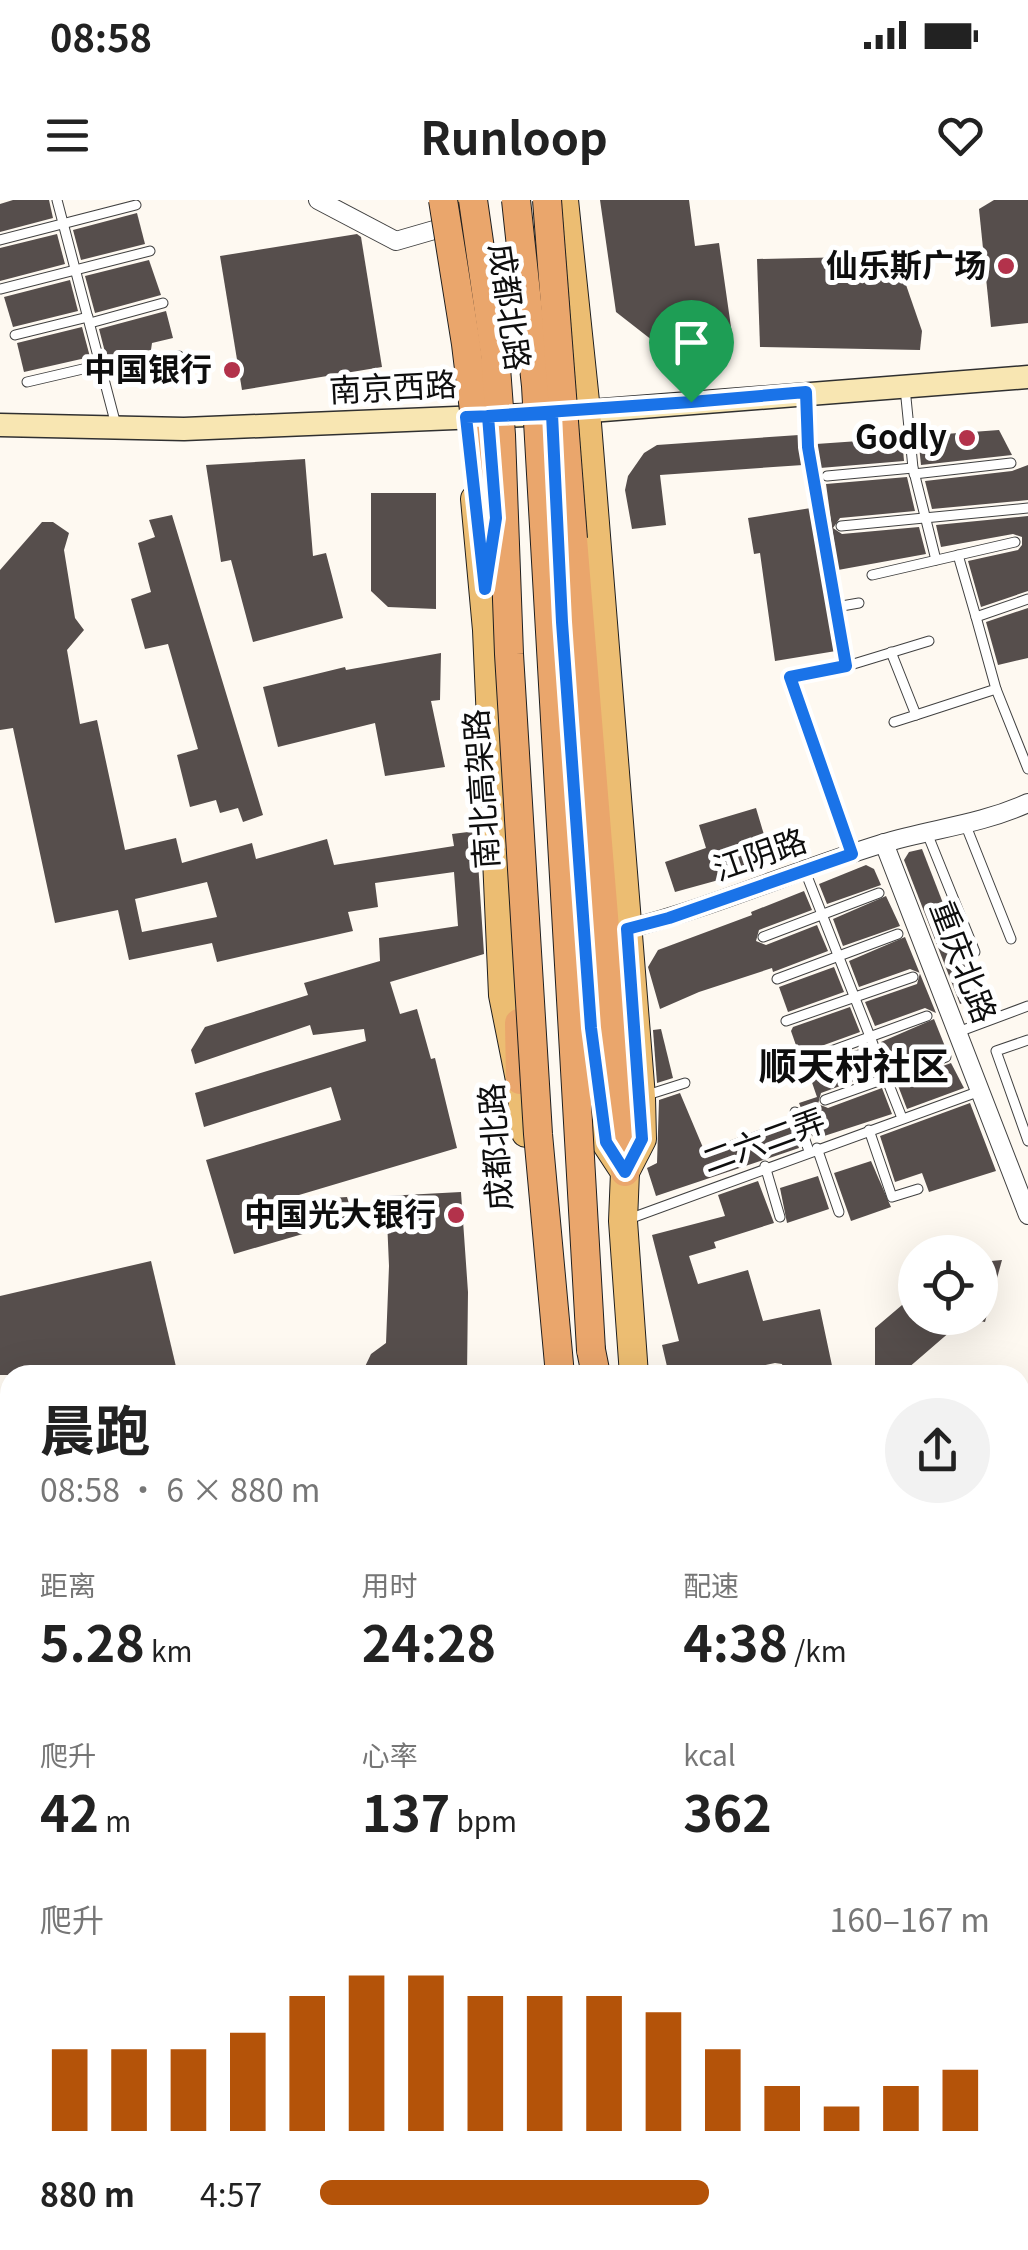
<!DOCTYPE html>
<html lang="zh">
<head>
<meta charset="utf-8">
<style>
  body { margin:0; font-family:Georgia,"Noto Sans SC",serif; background:#f2f2f2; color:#222; height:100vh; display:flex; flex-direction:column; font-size:38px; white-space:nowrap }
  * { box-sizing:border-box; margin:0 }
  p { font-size:32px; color:#767676 }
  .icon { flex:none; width:55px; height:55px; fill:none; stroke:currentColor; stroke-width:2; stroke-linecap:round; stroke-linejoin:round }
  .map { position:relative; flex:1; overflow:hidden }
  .drawer { position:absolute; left:0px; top:1165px; width:1030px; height:885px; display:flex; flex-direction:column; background:#fff; border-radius:30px 30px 0 0; box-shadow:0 10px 40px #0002 }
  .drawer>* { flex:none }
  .tools { position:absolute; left:898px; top:1035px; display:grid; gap:20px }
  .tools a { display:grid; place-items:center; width:100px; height:100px; border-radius:50%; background:#fff; box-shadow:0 10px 40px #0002; font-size:50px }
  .pin { position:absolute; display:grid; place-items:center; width:85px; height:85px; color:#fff; margin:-102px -42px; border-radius:50% 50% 50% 0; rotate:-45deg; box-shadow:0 0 10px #0007 }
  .pin .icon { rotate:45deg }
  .round { display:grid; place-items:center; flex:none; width:105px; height:105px; border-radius:52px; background:#f2f2f2 }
  .headline { display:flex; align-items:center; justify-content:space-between; height:170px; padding:0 40px }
  h1 { font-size:55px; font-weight:700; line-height:75px }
  .metrics { display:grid; grid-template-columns:repeat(3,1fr); gap:15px; height:170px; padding:10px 40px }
  .metrics div { display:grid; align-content:center }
  .metrics b { font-size:50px; font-weight:700 }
  .metrics small { font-size:28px; font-weight:400 }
  .metrics p { font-size:28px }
  .chart { height:280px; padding:20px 40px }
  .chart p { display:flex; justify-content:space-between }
  .chart svg { width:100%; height:180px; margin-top:10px; stroke:#b45309; stroke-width:6 }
  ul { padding:0 40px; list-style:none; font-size:32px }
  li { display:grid; grid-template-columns:160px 120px 1fr; align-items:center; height:75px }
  li i { height:25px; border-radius:12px; background:#b45309 }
  .status { display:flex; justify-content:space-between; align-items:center; height:70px; padding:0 50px; background:#fff; direction:ltr }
  .status svg { height:28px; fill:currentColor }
  header { display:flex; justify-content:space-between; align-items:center; height:130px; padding:0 40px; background:#fff; font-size:45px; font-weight:700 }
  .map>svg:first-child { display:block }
  .green { fill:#d8e6bd }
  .water { fill:#bae4f1; stroke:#47a2c2; stroke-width:2.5 }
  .building { fill:#564e4c; fill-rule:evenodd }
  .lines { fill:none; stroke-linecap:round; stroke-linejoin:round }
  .service-casing { stroke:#414141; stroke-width:11 }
  .minor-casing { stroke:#414141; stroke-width:20 }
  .secondary-casing { stroke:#303030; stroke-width:25 }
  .primary-casing { stroke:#1f1f1f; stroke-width:30 }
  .trunk-casing { stroke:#1f1f1f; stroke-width:30 }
  .path { stroke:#303030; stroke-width:4; stroke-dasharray:10 5; stroke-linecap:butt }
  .service { stroke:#fff; stroke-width:9 }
  .minor { stroke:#fff; stroke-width:18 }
  .secondary { stroke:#f8e6b2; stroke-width:22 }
  .primary { stroke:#ecbd72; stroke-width:28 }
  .trunk { stroke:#eaa66c; stroke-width:28 }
  .trunk-bridge-casing { stroke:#1f1f1f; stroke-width:30; stroke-linecap:butt }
  .trunk-bridge { stroke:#eaa66c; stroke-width:28 }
  .route-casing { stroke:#fff; stroke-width:20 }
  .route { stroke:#1a73e8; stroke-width:12 }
  .poi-dot { fill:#b3324b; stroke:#fff; stroke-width:4 }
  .labels { text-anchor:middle; stroke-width:10; stroke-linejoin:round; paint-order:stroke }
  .poi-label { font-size:32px; font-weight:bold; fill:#0e0e0e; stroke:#fff; text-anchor:end }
  .street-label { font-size:32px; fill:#0e0e0e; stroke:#fff }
  .quarter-label { font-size:38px; font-weight:bold; fill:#0e0e0e; stroke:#fff }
</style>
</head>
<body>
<div class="status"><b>08:58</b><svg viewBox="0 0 49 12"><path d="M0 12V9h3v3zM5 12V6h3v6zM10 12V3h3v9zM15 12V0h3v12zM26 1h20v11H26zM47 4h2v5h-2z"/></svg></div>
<header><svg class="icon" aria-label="menu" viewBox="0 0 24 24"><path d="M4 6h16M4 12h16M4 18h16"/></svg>Runloop<svg class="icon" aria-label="heart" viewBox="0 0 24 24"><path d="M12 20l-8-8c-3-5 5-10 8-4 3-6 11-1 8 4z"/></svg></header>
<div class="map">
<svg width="1028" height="2050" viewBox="0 0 1028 2050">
  <rect width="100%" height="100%" fill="#fef9f1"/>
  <g class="green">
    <path d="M 1028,1854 L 1028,2015 L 1020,2008 L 1020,1855 Z"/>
    <path d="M 60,2040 L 647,2040 L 646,2050 L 61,2050 Z"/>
    <path d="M 693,2040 L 816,2040 L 821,2050 L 692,2050 Z"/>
  </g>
  <path class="water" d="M 10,1623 L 10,1737 L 0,1741 L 0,1624 Z"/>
  <g class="building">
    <path d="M 13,0 L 49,0 L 53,18 L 0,32 L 0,4 Z"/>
    <path d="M 600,0 L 689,0 L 695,46 L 719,43 L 732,134 L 657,144 L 616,112 Z"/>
    <path d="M 994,0 L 1028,0 L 1028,123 L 991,127 L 979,9 Z"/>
    <path d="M 137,13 L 145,44 L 81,60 L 73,30 Z"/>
    <path d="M 57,34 L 65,64 L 0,81 L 0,48 Z"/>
    <path d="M 357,34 L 361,37 L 382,167 L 242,190 L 220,56 Z"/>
    <path d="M 896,56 L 922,131 L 920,150 L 760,147 L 757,59 Z"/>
    <path d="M 149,60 L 161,95 L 95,113 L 85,76 Z"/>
    <path d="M 70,80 L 78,111 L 13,127 L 4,97 Z"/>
    <path d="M 166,111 L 173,138 L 152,143 L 151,150 L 106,156 L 99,129 Z"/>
    <path d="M 82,127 L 90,157 L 24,172 L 17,143 Z"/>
    <path d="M 999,230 L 1012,255 L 921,265 L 918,236 Z"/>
    <path d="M 799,235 L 803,265 L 660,275 L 666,325 L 632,329 L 625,290 L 628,276 L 644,253 L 657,245 Z"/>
    <path d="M 902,238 L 904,261 L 820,268 L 816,244 Z"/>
    <path d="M 305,259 L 313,356 L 326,353 L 343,418 L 253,442 L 231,360 L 221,362 L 206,265 Z"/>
    <path d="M 1028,265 L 1028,300 L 932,309 L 925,281 L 1012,271 Z"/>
    <path d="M 907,277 L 915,311 L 840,318 L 833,328 L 842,334 L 919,327 L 926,354 L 838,370 L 826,284 Z"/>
    <path d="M 371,293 L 436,293 L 436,409 L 388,407 L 371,391 Z"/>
    <path d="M 811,308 L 836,451 L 775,461 L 760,353 L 754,354 L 748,318 Z"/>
    <path d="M 172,315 L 263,615 L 243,622 L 238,608 L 220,613 L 216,600 L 190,607 L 177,555 L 198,549 L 168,444 L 145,449 L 131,399 L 151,392 L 138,343 L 155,337 L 149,320 Z"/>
    <path d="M 1028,316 L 1028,391 L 981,407 L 968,361 L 1018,350 L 1022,345 L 1022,337 L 1013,334 L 941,347 L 936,325 Z"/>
    <path d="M 42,322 L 53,322 L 69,333 L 64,350 L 75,418 L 84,430 L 67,450 L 80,524 L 97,520 L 125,650 L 176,638 L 182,663 L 252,643 L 256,659 L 327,639 L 334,665 L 454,646 L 452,634 L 476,631 L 484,754 L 390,782 L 400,814 L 417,809 L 431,859 L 435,858 L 457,948 L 299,995 L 300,1000 L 347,997 L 354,1019 L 234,1054 L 206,960 L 341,920 L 331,887 L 204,927 L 195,893 L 366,841 L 364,829 L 313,835 L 310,825 L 195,864 L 191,850 L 205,827 L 308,795 L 304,783 L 380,761 L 379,738 L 458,726 L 454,672 L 375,683 L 378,707 L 348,712 L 353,731 L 217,762 L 212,743 L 129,760 L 118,710 L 55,723 L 13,528 L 0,530 L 0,370 ZM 207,682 L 217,717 L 142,732 L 135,699 Z"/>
    <path d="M 1028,408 L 1028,458 L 998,465 L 986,422 Z"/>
    <path d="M 441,453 L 440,500 L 431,501 L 445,567 L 385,576 L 375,523 L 278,547 L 263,487 L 345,467 L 346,470 Z"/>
    <path d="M 756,608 L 773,665 L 675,692 L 665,662 L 706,648 L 699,625 Z"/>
    <path d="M 922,649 L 979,796 L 960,804 L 904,660 L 909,652 Z"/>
    <path d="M 866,665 L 874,669 L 881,685 L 827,704 L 819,684 Z"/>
    <path d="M 804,691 L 812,710 L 759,730 L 756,741 L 766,745 L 817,725 L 828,751 L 773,772 L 772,768 L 699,792 L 660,809 L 648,767 L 658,750 L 752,715 L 751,712 Z"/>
    <path d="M 886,696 L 900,726 L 843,746 L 833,719 Z"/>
    <path d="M 905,737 L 936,813 L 925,808 L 875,826 L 865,802 L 917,784 L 920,773 L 910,769 L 859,787 L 849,761 Z"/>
    <path d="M 834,767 L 844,792 L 788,812 L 779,787 Z"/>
    <path d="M 850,807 L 860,832 L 802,853 L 798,851 L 791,831 L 793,827 Z"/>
    <path d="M 934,819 L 946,849 L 891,868 L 881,842 Z"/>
    <path d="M 661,829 L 673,878 L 657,883 L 653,830 Z"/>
    <path d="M 865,847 L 876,873 L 821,893 L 818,904 L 828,908 L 882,888 L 892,914 L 818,938 L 812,936 L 799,903 L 817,897 L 807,868 Z"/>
    <path d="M 951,863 L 964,888 L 907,909 L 897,883 Z"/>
    <path d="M 680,893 L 704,950 L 789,919 L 799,948 L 656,996 L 647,968 L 657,963 L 659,900 Z"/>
    <path d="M 970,903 L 996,971 L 929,992 L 922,973 L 895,982 L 880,936 Z"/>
    <path d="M 871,961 L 891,1007 L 851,1021 L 834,973 Z"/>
    <path d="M 818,976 L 829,1009 L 787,1023 L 780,988 Z"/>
    <path d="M 758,981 L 774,1023 L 714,1042 L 716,1048 L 689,1056 L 698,1084 L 748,1070 L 763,1121 L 820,1109 L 834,1175 L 785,1175 L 782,1164 L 775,1163 L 719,1175 L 669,1175 L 662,1145 L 679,1141 L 652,1035 L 725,1016 L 718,995 Z"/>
    <path d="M 461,992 L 468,1092 L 467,1175 L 361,1175 L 371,1154 L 386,1143 L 389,1066 L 386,996 Z"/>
    <path d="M 1002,1060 L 985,1122 L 980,1121 L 980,1062 Z"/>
    <path d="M 151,1061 L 178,1175 L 0,1175 L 0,1096 Z"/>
    <path d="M 915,1094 L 915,1118 L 966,1118 L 900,1175 L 875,1175 L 875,1128 Z"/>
  </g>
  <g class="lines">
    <g class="service-casing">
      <g id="service">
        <path d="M 57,0 L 116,225"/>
        <path d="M 0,40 L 136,5"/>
        <path d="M 1,89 L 150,51"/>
        <path d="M 90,123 L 163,103"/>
        <path d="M 15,135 L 88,117"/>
        <path d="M 103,175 L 179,156"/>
        <path d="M 27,182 L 100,165"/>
        <path d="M 905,188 L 913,268 L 936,360"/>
        <path d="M 806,198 L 808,247 L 847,466 L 790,477 L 851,655"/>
        <path d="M 914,274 L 1011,263"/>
        <path d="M 827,276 L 913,268"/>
        <path d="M 841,326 L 1028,308"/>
        <path d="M 958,355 L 976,417 L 1028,399"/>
        <path d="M 872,375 L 1015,342"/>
        <path d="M 836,407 L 859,403"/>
        <path d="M 891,452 L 916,515 L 894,522"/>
        <path d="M 847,466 L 929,441"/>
        <path d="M 996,489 L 1028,569"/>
        <path d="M 916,515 L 996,489 L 976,417"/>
        <path d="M 966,626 L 1011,739"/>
        <path d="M 927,633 L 975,752"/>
        <path d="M 805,671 L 902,918"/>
        <path d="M 763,737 L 879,693"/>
        <path d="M 777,779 L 898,734"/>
        <path d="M 786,821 L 913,777"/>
        <path d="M 958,832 L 1028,806"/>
        <path d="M 1028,840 L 996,851 L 1028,941"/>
        <path d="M 801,862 L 927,816"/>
        <path d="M 644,896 L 685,883"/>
        <path d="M 825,900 L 946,857"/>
        <path d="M 795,912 L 809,951"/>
        <path d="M 869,930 L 892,997 L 918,989"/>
        <path d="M 817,948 L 839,1012"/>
        <path d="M 765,966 L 780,1017"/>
        <path d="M 626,1020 L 980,891"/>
        <path d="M 0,1808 L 10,1807"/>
      </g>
    </g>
    <g class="minor-casing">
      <g id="minor">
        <path d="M 318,0 L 396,41 L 441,28"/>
        <path d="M 884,643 L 1028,1015"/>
        <path d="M 627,729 C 714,707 796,670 881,644 C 933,628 976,626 1028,603"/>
        <path d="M 0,1226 L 10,1264"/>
        <path d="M 1020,1240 L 1028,1239"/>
        <path d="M 0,1321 L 10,1319"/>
        <path d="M 1020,1829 L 1028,1828"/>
        <path d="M 0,1956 L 10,1954"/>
      </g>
    </g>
    <g class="secondary-casing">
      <path id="secondary" d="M 0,225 L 184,229 L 552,214 L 1028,177"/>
    </g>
    <g class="primary-casing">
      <g id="primary">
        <path d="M 459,0 L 476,125"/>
        <path d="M 564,0 L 586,211 L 641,897 L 642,939 L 625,972"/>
        <path d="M 475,299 L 487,430 L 503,795 L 520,880 L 526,933"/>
        <path d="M 567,500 L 591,828 L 606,943 L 625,972 L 623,1021 L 634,1175"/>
        <path d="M 675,2050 L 676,2040"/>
      </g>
    </g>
    <g class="trunk-casing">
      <g id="trunk">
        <path d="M 573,339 L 625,972"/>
        <path d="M 519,823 L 520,880"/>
        <path d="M 591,1150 L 596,1175"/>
        <path d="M 857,2040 L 864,2050"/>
        <path d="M 913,2040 L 921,2050"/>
        <path d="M 943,2040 L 952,2050"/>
        <path d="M 982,2040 L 990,2050"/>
        <path d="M 1017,2040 L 1028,2049"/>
      </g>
    </g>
    <g class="path">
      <path d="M 152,2040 L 166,2050"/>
      <path d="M 792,2040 L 801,2050"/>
      <path d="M 533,2050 L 542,2040"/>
    </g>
    <use href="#service" class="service"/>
    <use href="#minor" class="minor"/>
    <use href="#secondary" class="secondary"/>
    <use href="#primary" class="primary"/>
    <use href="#trunk" class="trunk"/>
    <g class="trunk-bridge-casing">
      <g id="trunk-bridge">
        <path d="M 443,0 L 466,144 L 488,326"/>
        <path d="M 473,0 L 495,154 L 501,235 L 509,454 L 538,934 L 560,1175"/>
        <path d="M 516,0 L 536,186 L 591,1150"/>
        <path d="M 547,0 L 573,339"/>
      </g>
    </g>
    <use href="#trunk-bridge" class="trunk-bridge"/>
  </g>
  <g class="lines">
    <g class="route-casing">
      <path id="route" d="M 691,202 L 488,216 L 496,318 L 485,389 L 466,217 L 552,214 L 562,422 L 591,828 L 606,942 L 625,972 L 642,939 L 627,729 L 669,718 L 852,654 L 790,477 L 846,466 L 808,247 L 806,192 L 691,202"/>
    </g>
    <use href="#route" class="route"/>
  </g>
  <g class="poi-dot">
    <circle cx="1006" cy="66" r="10"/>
    <circle cx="232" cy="170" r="10"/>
    <circle cx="967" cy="238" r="10"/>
    <circle cx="456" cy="1015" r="10"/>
  </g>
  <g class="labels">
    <g class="poi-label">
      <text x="986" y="77">仙乐斯广场</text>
      <text x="212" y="181">中国银行</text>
      <text x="947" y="249">Godly</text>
      <text x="436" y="1026">中国光大银行</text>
    </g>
    <g class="street-label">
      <text transform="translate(509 107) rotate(82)" y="11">成都北路</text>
      <text transform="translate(393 188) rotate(-3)" y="11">南京西路</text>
      <text transform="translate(482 589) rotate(-94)" y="11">南北高架路</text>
      <text transform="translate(760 655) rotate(-19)" y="11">江阴路</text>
      <text transform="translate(963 762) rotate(69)" y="11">重庆北路</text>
      <text transform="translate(764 941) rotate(-20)" y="11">二六二弄</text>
      <text transform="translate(496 947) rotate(-94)" y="11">成都北路</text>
    </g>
    <g class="quarter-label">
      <text x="854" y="880">顺天村社区</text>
    </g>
  </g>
</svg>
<div class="tools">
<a><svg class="icon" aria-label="locate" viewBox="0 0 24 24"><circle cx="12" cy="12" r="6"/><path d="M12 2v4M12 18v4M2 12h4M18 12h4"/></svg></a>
</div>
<div class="pin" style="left:691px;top:202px;background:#1e9e55"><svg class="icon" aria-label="arrive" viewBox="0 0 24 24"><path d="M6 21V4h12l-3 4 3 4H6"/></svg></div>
<section class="drawer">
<div class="headline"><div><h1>晨跑</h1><p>08:58 · 6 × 880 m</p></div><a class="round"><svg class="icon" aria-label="share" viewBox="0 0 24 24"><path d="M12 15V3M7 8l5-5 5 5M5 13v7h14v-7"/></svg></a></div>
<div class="metrics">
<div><p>距离</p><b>5.28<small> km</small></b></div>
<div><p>用时</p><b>24:28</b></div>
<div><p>配速</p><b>4:38<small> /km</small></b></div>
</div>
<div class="metrics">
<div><p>爬升</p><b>42<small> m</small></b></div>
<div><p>心率</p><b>137<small> bpm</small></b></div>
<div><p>kcal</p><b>362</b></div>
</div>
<div class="chart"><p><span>爬升</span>160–167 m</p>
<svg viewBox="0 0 160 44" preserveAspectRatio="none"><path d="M5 44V24M15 44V24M25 44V24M35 44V20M45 44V11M55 44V6M65 44V6M75 44V11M85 44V11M95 44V11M105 44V15M115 44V24M125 44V33M135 44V38M145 44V33M155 44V29"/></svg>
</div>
<ul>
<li><b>880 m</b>4:57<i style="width:58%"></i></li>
</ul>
</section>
</div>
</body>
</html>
